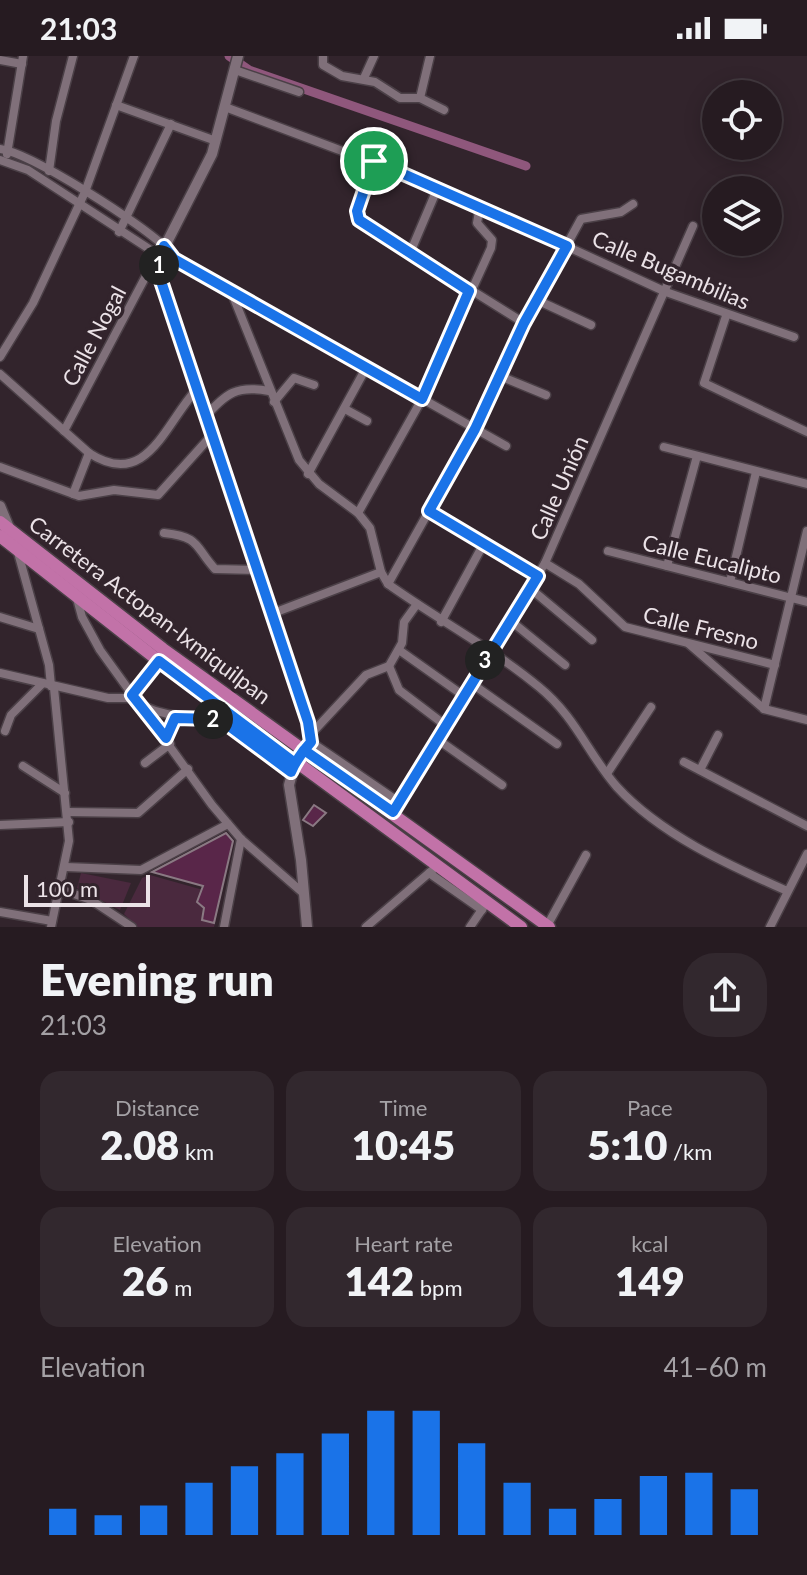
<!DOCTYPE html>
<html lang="en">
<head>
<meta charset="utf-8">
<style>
  body { margin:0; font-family:Lato,sans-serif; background:#32282e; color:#f1f3f6; height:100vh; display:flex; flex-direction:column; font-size:30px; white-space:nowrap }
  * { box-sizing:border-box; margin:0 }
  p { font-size:26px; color:#a4a1a5 }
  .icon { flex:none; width:44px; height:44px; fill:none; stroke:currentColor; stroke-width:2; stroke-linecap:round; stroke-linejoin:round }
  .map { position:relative; height:871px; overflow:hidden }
  .sheet { display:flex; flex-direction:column; background:#261b21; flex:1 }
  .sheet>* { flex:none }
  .fabs { position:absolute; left:702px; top:24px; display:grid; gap:16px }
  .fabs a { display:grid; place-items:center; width:80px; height:80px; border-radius:50%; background:#261b21; box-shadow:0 4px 20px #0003,0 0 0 2px #42393f; font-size:40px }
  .scale { position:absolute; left:24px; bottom:20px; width:126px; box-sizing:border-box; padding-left:8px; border:4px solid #ebe2e7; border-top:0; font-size:22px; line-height:28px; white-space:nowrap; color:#ebe2e7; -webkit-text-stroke:6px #32242c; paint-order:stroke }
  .pin { position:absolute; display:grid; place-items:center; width:68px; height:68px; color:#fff; margin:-34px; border:4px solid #fff; border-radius:50%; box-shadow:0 2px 8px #0007 }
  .km { position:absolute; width:40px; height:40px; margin:-20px; border-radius:50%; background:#222; color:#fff; font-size:22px; line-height:40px; text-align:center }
  .round { display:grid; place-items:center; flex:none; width:84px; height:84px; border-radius:32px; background:#32282e }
  .summary { display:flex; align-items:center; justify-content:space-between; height:136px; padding:0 40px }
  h1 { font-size:44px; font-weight:800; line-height:60px }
  .figures { display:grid; grid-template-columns:repeat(3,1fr); gap:12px; height:136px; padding:8px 40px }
  .figures div { display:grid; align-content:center; border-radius:20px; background:#32282e; text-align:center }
  .figures b { font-size:40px; font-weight:800 }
  .figures small { font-size:22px; font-weight:400 }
  .figures p { font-size:22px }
  .chart { height:224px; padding:16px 40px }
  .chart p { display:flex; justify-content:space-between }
  .chart svg { width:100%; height:144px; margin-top:8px; stroke:#1a73e8; stroke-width:6 }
  .status { display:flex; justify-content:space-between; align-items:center; height:56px; padding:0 40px; background:#261b21; direction:ltr }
  .status svg { height:22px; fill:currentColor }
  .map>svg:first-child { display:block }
  .green { fill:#4a293e }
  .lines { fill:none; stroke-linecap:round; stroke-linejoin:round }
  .canal { stroke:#8f577c; stroke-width:9 }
  .building { fill:#592649; stroke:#8a7983; stroke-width:2 }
  .minor-casing { stroke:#4b4047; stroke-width:11 }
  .tertiary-casing { stroke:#4b4047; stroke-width:13 }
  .primary-casing { stroke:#4b4047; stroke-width:15 }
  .minor { stroke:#80707a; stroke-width:8 }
  .tertiary { stroke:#80707a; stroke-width:10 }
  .primary { stroke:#c272a8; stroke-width:12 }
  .route-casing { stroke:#fff; stroke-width:16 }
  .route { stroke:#1a73e8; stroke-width:10 }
  .labels { text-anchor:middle; stroke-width:7; stroke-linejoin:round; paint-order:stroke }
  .street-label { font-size:22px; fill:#ebe2e7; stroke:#32242c }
</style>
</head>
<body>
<div class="status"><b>21:03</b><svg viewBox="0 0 49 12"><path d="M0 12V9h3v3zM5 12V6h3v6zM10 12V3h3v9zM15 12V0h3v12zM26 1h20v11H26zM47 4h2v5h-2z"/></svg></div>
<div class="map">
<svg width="807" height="871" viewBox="0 0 807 871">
  <rect width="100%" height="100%" fill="#32242c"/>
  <g class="green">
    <path d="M 81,817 L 131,827 L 120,854 L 77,832 Z"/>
    <path d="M 150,819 L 221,839 L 214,871 L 137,871 L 124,858 L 142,822 Z"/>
  </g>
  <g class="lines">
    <path class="canal" d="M 229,0 L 249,14 L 526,110"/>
  </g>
  <g class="building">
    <path d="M 314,749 L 326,757 L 313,770 L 303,764 Z"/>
    <path d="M 226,777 L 233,785 L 214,867 L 202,864 L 204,852 L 197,846 L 203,830 L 152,816 Z"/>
  </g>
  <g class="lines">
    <g class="minor-casing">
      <g id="minor">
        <path d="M 323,0 L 323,9 L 342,20 L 375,26 L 400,42 L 420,42 L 444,54"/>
        <path d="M 0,4 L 22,8"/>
        <path d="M 235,14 L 299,36"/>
        <path d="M 364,22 L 374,0"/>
        <path d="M 420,42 L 430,0"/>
        <path d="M 116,49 L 216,85"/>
        <path d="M 225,51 L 438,131 L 666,236 L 794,281"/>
        <path d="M 0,93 C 31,97 144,169 167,193"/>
        <path d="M 7,98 L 23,0"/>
        <path d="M 0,104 L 28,114 L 160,200 L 174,203 L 506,390"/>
        <path d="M 374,105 L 357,155 L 359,164 L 524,267"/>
        <path d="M 49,115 L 56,65 L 73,0"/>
        <path d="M 119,176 L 171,68"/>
        <path d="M 410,197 L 438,131"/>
        <path d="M 231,235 L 299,404 L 319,428 L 358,457 L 370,472 L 381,516 L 388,528 C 437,563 492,592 539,631 C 576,661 588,698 617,731 C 661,779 729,809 787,835"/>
        <path d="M 539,245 L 591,269"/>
        <path d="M 726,260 L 704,327 L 807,376"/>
        <path d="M 0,301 L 33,247 L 85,136 L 134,0"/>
        <path d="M 0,318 L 89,397 C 146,434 164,370 196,334"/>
        <path d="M 500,320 L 546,339"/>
        <path d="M 274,346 L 294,322 L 314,329"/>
        <path d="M 345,353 L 367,365"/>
        <path d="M 205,361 C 226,337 237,329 269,335"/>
        <path d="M 64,375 L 148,216 L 159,205"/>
        <path d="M 664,391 L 807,428"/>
        <path d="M 0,411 L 79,440 L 114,434 L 158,439 L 211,380"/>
        <path d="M 308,418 L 366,312"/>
        <path d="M 73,438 L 89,397"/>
        <path d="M 429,455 L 538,520"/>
        <path d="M 358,457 L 422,343 L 491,192 L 492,184 L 477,167 L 480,150"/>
        <path d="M 164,477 C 201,481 194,490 215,513 L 258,514"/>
        <path d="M 17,493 L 49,609 L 51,630"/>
        <path d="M 608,495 L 807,546"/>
        <path d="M 545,507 L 579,528 L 625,571 L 775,609"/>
        <path d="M 667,510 L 697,400"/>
        <path d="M 730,526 L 756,416"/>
        <path d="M 388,528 L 475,373 L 524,267 L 581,163 L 621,156 L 633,148"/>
        <path d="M 531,533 L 592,584"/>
        <path d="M 76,539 L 82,561 L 100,594 L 212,749 L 241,783 L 302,836"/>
        <path d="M 271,558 L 381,516"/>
        <path d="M 0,561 L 39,573"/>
        <path d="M 511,565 L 565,609"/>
        <path d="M 441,566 L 483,489"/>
        <path d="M 689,588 L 764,653 L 807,664"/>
        <path d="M 399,594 L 464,640"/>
        <path d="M 389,610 L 399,634 L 445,669"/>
        <path d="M 0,617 L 108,642 L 135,642"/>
        <path d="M 471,627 L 557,688"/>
        <path d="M 132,639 L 159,605"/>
        <path d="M 143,650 C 175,665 197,657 225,667 L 291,716"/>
        <path d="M 764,653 L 807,475"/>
        <path d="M 5,675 L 11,659 L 42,628"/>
        <path d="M 311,678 L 366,619 L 389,610 L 402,587 L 404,566 L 417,548"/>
        <path d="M 166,682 L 175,662"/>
        <path d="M 437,683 L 502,729"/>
        <path d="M 311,686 L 399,746"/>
        <path d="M 684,706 L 807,770"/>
        <path d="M 145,707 L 170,688"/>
        <path d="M 23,710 L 65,737"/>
        <path d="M 700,714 L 718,679"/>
        <path d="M 608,716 L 651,651"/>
        <path d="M 68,756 L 138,757 L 188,713"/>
        <path d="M 393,756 L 545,507 L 693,170"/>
        <path d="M 0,769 L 69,766"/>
        <path d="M 66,811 L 141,814 L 228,768"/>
        <path d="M 429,817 L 482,854"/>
        <path d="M 60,833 L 91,844 L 132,871"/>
        <path d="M 0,856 L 52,865"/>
        <path d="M 547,870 L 586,799"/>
        <path d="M 51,871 L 69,785 L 54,632"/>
        <path d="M 224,871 L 241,783"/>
        <path d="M 366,871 L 436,811"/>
        <path d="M 470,871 L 483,852"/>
        <path d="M 770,871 L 807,798"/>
      </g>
    </g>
    <g class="tertiary-casing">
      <g id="tertiary">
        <path d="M 238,0 L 212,98 L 160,200 L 160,222 L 311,678 L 311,686 L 295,707 L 289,729 L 301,804 L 307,871"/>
        <path d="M 0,450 L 10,474"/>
      </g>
    </g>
    <g class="primary-casing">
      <g id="primary">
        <path d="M 0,466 L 163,593 L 549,871"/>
        <path d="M 0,480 L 159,605 L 521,871"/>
      </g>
    </g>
    <use href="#minor" class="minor"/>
    <use href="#tertiary" class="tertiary"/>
    <use href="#primary" class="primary"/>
  </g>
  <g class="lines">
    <g class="route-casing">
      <path id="route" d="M 374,105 L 357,155 L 359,164 L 469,235 L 422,343 L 174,203 L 164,190 L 160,200 L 160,222 L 308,666 L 311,686 C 303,695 296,704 291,716 L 225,667 L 214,663 L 175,662 L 166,682 L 132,639 L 159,605 L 295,707 L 304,694 L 393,756 L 538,520 L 429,455 L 475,373 L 524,267 L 567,190 L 374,105"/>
    </g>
    <use href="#route" class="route"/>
  </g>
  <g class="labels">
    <g class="street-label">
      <text transform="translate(671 214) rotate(23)" y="8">Calle Bugambilias</text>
      <text transform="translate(94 280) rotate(-62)" y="8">Calle Nogal</text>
      <text transform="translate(559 432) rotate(-66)" y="8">Calle Unión</text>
      <text transform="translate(712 503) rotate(14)" y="8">Calle Eucalipto</text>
      <text transform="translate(150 554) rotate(37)" y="8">Carretera Actopan-Ixmiquilpan</text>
      <text transform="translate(701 572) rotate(14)" y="8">Calle Fresno</text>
    </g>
  </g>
</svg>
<div class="fabs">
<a><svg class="icon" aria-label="locate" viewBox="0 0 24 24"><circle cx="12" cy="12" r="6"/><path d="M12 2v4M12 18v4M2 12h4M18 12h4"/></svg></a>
<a><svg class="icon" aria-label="layers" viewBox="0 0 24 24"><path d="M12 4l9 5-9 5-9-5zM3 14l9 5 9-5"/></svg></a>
</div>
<div class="scale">100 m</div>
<div class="pin" style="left:374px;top:105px;background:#1e9e55"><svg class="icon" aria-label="arrive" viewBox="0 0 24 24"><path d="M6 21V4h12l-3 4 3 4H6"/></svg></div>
<b class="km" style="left:159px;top:209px">1</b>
<b class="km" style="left:213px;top:663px">2</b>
<b class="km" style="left:485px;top:604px">3</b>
</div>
<section class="sheet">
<div class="summary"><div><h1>Evening run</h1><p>21:03</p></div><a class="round"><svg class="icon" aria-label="share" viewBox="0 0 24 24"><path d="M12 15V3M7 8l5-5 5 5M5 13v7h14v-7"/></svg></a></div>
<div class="figures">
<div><p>Distance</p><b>2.08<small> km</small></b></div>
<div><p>Time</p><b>10:45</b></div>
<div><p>Pace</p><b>5:10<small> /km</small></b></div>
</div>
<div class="figures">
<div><p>Elevation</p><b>26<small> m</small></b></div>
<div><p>Heart rate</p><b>142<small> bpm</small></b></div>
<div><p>kcal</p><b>149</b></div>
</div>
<div class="chart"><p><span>Elevation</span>41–60 m</p>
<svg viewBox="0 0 160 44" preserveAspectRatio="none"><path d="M5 44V36M15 44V38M25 44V35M35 44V28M45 44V23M55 44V19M65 44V13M75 44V6M85 44V6M95 44V16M105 44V28M115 44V36M125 44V33M135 44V26M145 44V25M155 44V30"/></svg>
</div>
</section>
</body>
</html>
